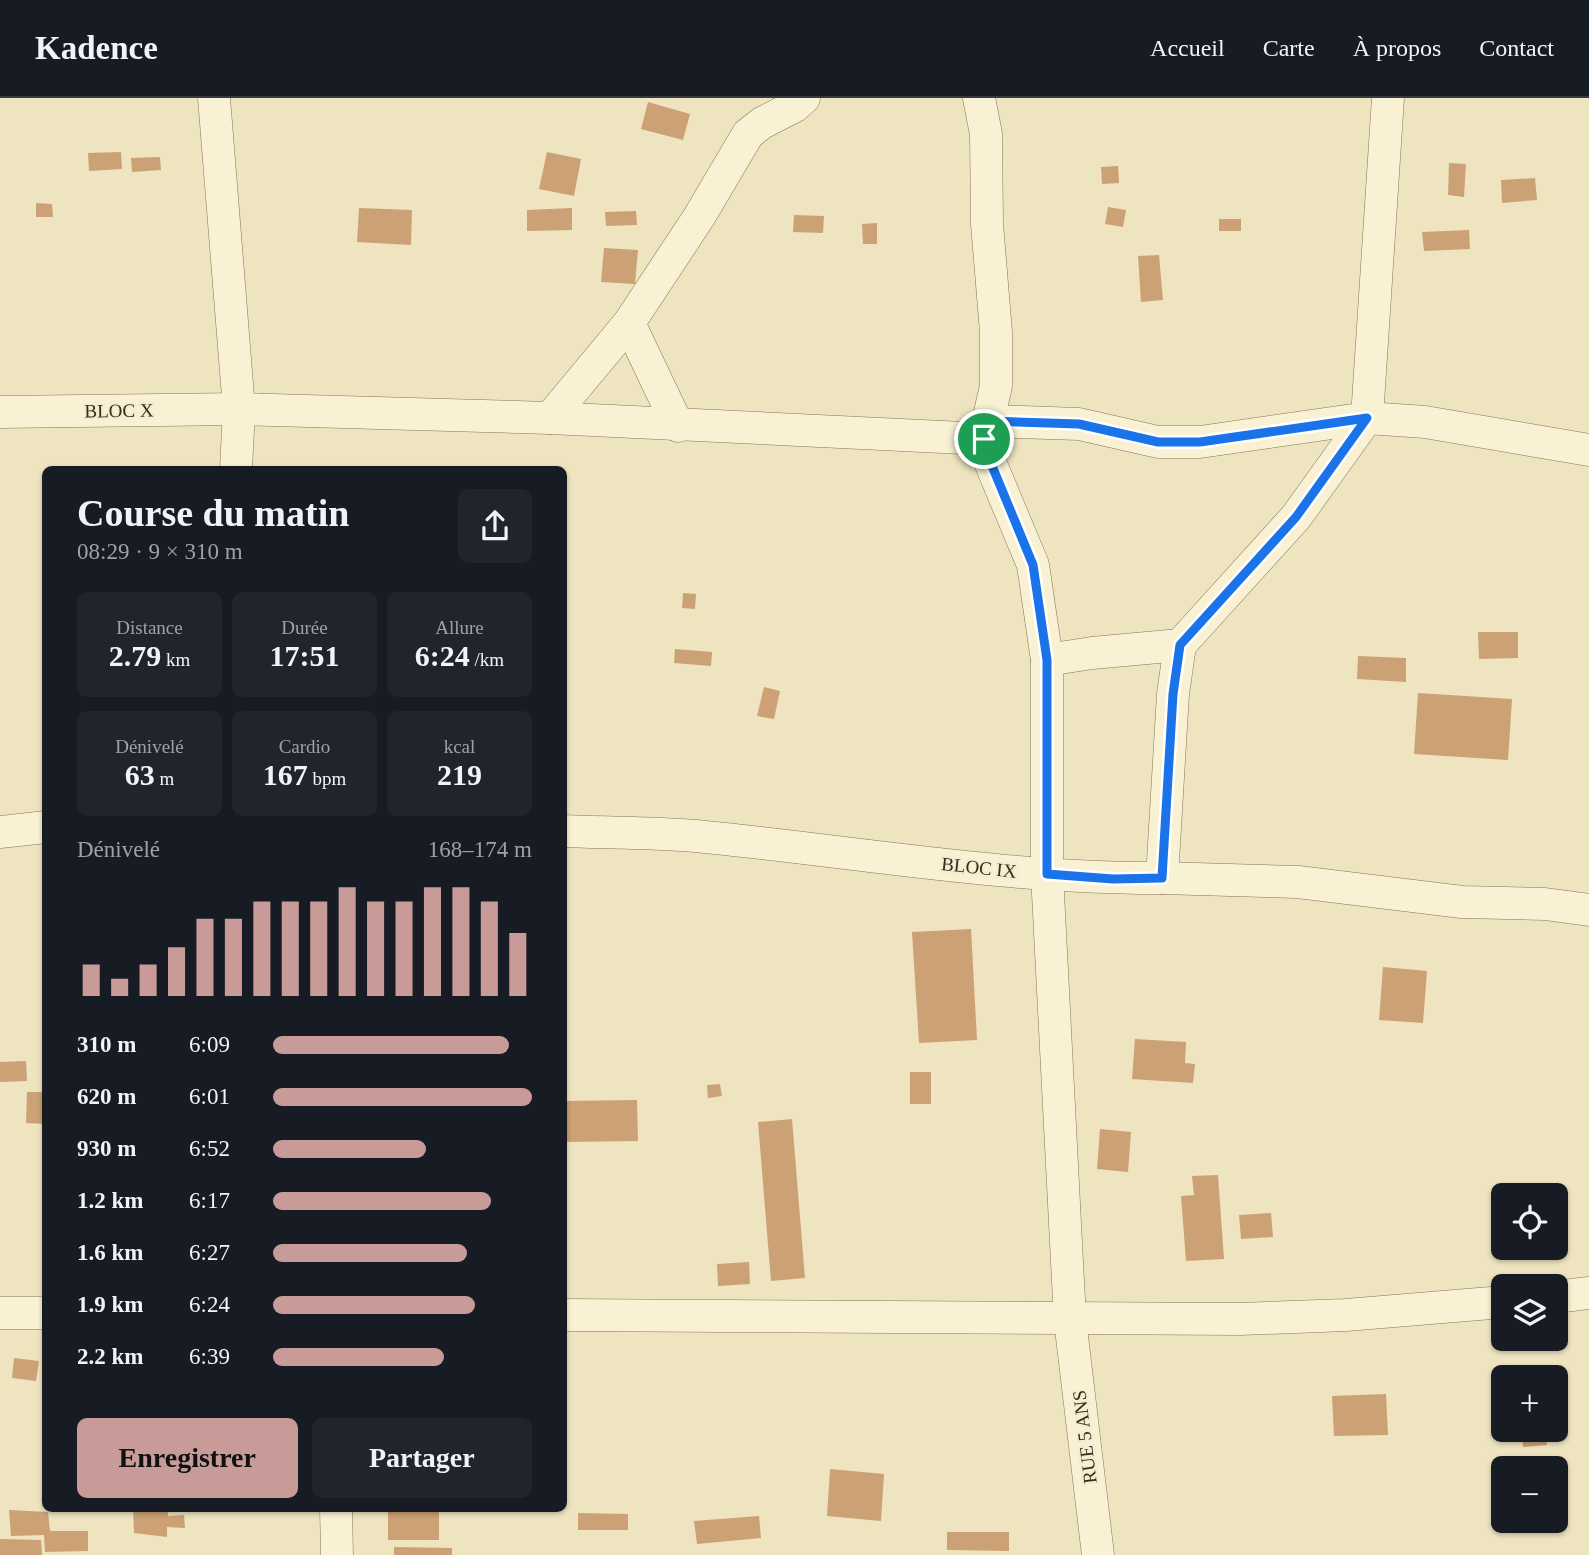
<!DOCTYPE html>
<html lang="fr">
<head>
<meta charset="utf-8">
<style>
  body { margin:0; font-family:"Times New Roman",serif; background:#20242c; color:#f1f3f6; height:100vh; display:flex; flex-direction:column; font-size:26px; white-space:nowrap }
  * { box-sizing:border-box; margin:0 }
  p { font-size:23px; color:#9ea1a6 }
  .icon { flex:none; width:38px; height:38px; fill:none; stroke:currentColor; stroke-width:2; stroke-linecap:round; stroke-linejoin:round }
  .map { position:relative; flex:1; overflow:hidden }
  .details { position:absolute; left:42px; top:368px; width:525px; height:1046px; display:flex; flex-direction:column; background:#171b24; border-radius:10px; box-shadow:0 2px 5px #0004 }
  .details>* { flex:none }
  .fabs { position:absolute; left:1491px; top:1085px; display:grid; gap:14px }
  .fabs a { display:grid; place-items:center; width:77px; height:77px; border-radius:10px; background:#171b24; box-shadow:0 2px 5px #0004; font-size:35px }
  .pin { position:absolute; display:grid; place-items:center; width:60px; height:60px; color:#fff; margin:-30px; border:4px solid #fff; border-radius:50%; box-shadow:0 2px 7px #0007 }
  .round { display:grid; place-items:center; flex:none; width:74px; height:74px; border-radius:10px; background:#20242c }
  .summary { display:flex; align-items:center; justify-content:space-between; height:119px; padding:0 35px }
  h1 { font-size:38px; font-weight:700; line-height:52px }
  .metrics { display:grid; grid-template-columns:repeat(3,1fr); gap:10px; height:119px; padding:7px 35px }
  .metrics div { display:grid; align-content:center; border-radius:10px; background:#20242c; text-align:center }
  .metrics b { font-size:30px; font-weight:700 }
  .metrics small { font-size:19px; font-weight:400 }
  .metrics p { font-size:19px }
  .chart { height:196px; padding:14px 35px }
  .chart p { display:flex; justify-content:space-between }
  .chart svg { width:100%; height:126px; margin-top:7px; stroke:#c89b99; stroke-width:6 }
  .action { display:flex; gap:14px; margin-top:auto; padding:14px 35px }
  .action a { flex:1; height:80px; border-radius:10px; background:#c89b99; color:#111; font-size:28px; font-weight:700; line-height:80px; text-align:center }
  .action a+a { background:#20242c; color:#f1f3f6 }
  ul { padding:0 35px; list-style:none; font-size:23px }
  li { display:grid; grid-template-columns:112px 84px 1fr; align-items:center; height:52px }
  li i { height:18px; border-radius:9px; background:#c89b99 }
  header { display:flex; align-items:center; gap:42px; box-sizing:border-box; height:98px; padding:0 35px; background:#171b24; border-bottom:2px solid #363941 }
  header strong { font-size:33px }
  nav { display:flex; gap:38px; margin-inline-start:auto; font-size:24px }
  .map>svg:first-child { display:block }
  .building { fill:#cca175 }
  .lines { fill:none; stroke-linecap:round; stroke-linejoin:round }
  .minor-casing { stroke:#877558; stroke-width:33 }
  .minor { stroke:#f9f1d3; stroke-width:32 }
  .route-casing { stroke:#fff; stroke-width:14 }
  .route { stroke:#1a73e8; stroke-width:9 }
  .labels { text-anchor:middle; stroke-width:5; stroke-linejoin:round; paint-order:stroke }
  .street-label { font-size:19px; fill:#362b1c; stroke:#f5edcf }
</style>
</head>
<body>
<header>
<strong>Kadence</strong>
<nav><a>Accueil</a><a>Carte</a><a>À propos</a><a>Contact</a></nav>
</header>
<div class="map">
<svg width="1589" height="1457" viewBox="0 0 1589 1457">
  <rect width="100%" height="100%" fill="#eee4c0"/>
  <g class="building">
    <path d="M 648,4 L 690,16 L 683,42 L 641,31 Z"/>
    <path d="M 121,54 L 122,71 L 89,73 L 88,55 Z"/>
    <path d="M 547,54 L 581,61 L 574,98 L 539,91 Z"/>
    <path d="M 160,59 L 161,72 L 132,74 L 131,60 Z"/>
    <path d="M 1449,65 L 1466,66 L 1464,99 L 1448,97 Z"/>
    <path d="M 1118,68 L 1119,85 L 1102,86 L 1101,69 Z"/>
    <path d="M 1535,80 L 1537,102 L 1502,105 L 1501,82 Z"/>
    <path d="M 36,105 L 52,106 L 53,119 L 36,119 Z"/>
    <path d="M 1108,109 L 1126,112 L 1123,129 L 1105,126 Z"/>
    <path d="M 359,110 L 412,112 L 411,147 L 357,144 Z"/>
    <path d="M 572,110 L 572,132 L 527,133 L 527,112 Z"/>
    <path d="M 636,113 L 637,127 L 606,128 L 605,114 Z"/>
    <path d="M 794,117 L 824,118 L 823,135 L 793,134 Z"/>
    <rect x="1219" y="121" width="22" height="12"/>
    <path d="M 877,125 L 877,146 L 863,146 L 862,126 Z"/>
    <path d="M 1469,132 L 1470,151 L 1424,153 L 1422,134 Z"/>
    <path d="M 604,150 L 638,152 L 635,186 L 601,184 Z"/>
    <path d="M 1159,157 L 1163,202 L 1141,204 L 1138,158 Z"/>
    <path d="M 683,495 L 696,496 L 695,511 L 682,510 Z"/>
    <path d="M 1478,534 L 1518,534 L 1518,560 L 1479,561 Z"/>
    <path d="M 675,551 L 712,554 L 711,568 L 674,565 Z"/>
    <path d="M 1358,558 L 1406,560 L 1406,584 L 1357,581 Z"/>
    <path d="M 764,589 L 780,593 L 774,621 L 757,618 Z"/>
    <path d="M 1418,595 L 1512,601 L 1508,662 L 1414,656 Z"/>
    <path d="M 971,831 L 977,942 L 919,945 L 912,834 Z"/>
    <path d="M 1383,869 L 1427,873 L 1423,925 L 1379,922 Z"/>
    <path d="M 1135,941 L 1186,944 L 1185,965 L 1195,966 L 1193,985 L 1132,981 Z"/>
    <path d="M 26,963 L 27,983 L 0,984 L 0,964 Z"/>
    <rect x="910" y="974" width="21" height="32"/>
    <path d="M 720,986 L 722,998 L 708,1000 L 707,987 Z"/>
    <path d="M 27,994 L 46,994 L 46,1026 L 26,1025 Z"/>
    <path d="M 637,1002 L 638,1043 L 564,1044 L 564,1003 Z"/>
    <path d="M 792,1021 L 805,1180 L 771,1183 L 758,1024 Z"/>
    <path d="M 1100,1031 L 1131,1034 L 1128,1074 L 1097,1071 Z"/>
    <path d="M 1218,1077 L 1224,1161 L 1186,1163 L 1181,1098 L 1194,1097 L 1192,1078 Z"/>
    <path d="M 1271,1115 L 1273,1139 L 1241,1141 L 1239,1117 Z"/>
    <path d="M 749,1164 L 750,1186 L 718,1188 L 717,1166 Z"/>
    <path d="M 14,1260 L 39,1263 L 36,1283 L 12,1280 Z"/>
    <path d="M 1386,1296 L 1388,1337 L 1334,1338 L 1332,1298 Z"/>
    <path d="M 1522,1332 L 1545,1332 L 1547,1347 L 1523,1349 Z"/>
    <path d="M 830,1371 L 884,1376 L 881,1423 L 827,1418 Z"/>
    <path d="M 133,1410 L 168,1410 L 168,1418 L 184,1417 L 185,1430 L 167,1429 L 167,1439 L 134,1435 Z"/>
    <rect x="388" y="1410" width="51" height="32"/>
    <path d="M 9,1412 L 48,1414 L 50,1433 L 88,1433 L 88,1453 L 45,1454 L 44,1437 L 11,1438 Z"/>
    <path d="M 578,1415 L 628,1416 L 628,1432 L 578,1432 Z"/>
    <path d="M 759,1418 L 761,1440 L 697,1446 L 694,1423 Z"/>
    <path d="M 947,1434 L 1009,1434 L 1009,1453 L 947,1452 Z"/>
    <path d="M 0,1441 L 41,1442 L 42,1457 L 0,1457 Z"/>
    <path d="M 394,1449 L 452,1450 L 452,1457 L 394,1457 Z"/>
  </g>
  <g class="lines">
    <g class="minor-casing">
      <g id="minor">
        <path d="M 214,0 L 239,311 L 550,320 L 984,341 L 990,364 L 1033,467 L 1047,562 L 1092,555 L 1180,547 L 1296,419 L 1367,320 L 1388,0"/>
        <path d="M 979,0 L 986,36 L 987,126 L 996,234 L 996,288 L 984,341"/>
        <path d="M 0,314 L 239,311 L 236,371"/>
        <path d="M 550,320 L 629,225"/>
        <path d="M 990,323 L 1079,326 L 1158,344 L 1200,344 L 1367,320 L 1425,324 L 1589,352"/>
        <path d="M 678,328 L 629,225 L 699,119 L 748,36 L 762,25 L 795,8 L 804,0"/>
        <path d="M 1047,562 L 1047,776 L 1070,1222 L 1098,1457"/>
        <path d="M 564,733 C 608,735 652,734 696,738 C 851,753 1006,781 1162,780 L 1173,596 L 1180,547"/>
        <path d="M 0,734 L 46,729"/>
        <path d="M 1162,780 L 1298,784 L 1462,804 L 1545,806 L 1589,812"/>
        <path d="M 1556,1199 L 1589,1195"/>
        <path d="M 0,1215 L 46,1215"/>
        <path d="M 564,1217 L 1240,1221 L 1346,1217 L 1503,1204"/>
        <path d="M 336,1410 L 337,1457"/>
      </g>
    </g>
    <use href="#minor" class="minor"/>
  </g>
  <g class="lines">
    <g class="route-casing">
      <path id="route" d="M 1367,320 L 1296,419 L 1180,547 L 1173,596 L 1162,780 L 1113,781 L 1047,776 L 1047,562 L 1033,467 L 990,363 L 984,341 L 989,323 L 1079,326 L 1158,344 L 1200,344 Z"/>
    </g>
    <use href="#route" class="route"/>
  </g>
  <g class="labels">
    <g class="street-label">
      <text transform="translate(119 312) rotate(-1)" y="7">BLOC X</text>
      <text transform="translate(979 769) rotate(6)" y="7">BLOC IX</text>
      <text transform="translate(1084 1339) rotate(-97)" y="7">RUE 5 ANS</text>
    </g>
  </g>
</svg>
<div class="fabs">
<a><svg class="icon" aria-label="locate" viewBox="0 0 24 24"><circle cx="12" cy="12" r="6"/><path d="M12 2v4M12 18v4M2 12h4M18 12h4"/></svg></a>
<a><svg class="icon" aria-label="layers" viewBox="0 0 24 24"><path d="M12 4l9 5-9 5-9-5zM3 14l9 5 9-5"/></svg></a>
<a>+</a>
<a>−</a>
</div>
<div class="pin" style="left:984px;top:341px;background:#1e9e55"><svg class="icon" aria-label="arrive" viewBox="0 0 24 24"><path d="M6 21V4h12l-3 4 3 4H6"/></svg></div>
<section class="details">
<div class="summary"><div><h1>Course du matin</h1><p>08:29 · 9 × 310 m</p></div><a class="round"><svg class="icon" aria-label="share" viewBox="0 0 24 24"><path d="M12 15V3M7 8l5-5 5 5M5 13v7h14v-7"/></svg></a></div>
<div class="metrics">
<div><p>Distance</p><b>2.79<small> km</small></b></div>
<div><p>Durée</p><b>17:51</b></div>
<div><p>Allure</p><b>6:24<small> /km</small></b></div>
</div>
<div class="metrics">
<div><p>Dénivelé</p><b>63<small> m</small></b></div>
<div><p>Cardio</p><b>167<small> bpm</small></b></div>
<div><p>kcal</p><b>219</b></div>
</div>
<div class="chart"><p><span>Dénivelé</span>168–174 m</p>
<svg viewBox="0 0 160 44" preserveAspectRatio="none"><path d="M5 44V33M15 44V38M25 44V33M35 44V27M45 44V17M55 44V17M65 44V11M75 44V11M85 44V11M95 44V6M105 44V11M115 44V11M125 44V6M135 44V6M145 44V11M155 44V22"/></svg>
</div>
<ul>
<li><b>310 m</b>6:09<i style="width:91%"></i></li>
<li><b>620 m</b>6:01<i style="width:100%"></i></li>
<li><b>930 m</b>6:52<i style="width:59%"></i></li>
<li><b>1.2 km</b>6:17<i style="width:84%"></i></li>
<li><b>1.6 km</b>6:27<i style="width:75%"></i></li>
<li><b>1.9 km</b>6:24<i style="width:78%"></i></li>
<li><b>2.2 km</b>6:39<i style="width:66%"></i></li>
</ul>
<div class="action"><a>Enregistrer</a><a>Partager</a></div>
</section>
</div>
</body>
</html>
